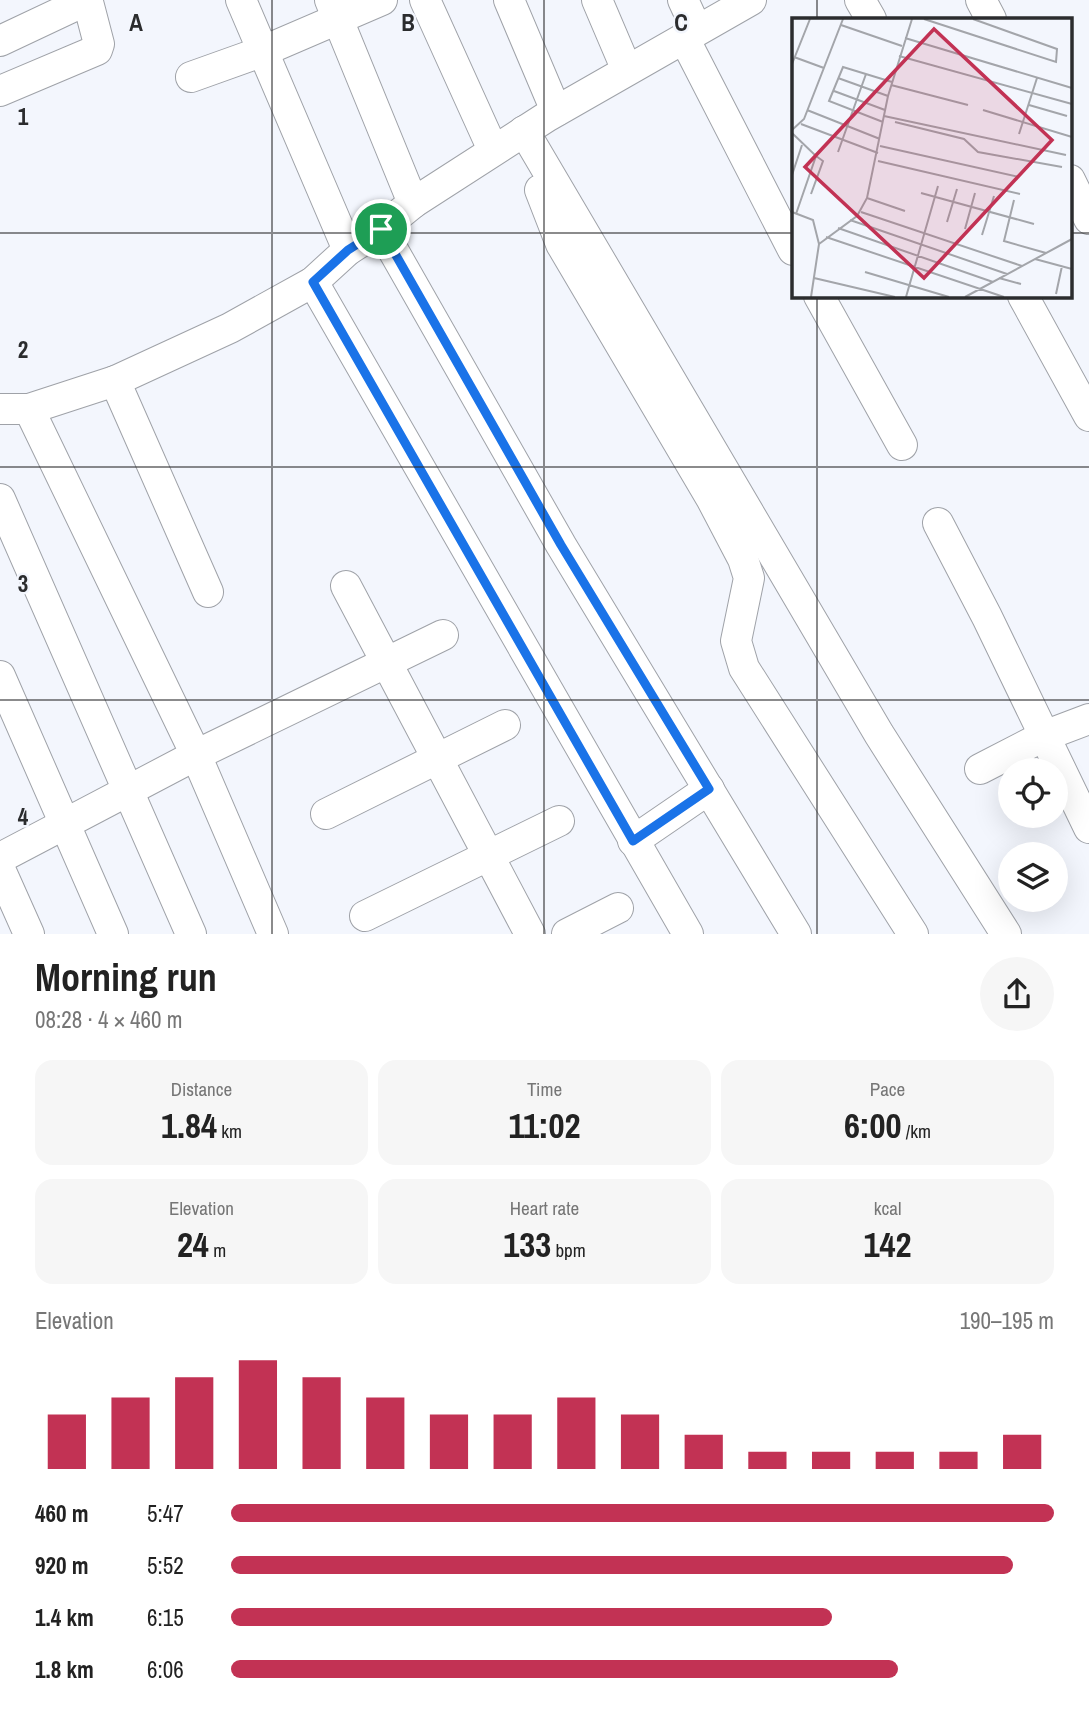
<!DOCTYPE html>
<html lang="en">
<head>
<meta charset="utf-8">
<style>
  body { margin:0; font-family:"Archivo Narrow",sans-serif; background:#f6f6f6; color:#222; height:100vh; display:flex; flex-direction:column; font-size:26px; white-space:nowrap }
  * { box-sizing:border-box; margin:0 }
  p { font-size:23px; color:#767676 }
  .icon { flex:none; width:38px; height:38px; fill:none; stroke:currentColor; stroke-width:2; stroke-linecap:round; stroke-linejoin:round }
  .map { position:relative; height:934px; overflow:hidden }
  .sheet { display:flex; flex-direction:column; background:#fff; flex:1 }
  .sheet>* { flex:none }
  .tools { position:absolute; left:998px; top:758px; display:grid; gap:14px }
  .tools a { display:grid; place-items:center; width:70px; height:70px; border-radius:50%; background:#fff; box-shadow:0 7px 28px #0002; font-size:35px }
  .pin { position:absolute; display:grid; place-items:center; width:60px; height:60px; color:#fff; margin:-30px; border:4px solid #fff; border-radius:50%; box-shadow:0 2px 7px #0007 }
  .round { display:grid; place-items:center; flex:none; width:74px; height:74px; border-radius:37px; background:#f6f6f6 }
  .summary { display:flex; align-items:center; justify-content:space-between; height:119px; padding:0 35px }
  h1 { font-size:38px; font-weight:700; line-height:52px }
  .metrics { display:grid; grid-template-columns:repeat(3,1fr); gap:10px; height:119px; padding:7px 35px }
  .metrics div { display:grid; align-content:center; border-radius:18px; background:#f6f6f6; text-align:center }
  .metrics b { font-size:35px; font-weight:700 }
  .metrics small { font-size:19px; font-weight:400 }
  .metrics p { font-size:19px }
  .chart { height:196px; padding:14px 35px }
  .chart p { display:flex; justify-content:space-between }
  .chart svg { width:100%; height:126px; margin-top:7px; stroke:#c23254; stroke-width:6 }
  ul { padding:0 35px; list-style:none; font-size:23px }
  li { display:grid; grid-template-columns:112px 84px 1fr; align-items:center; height:52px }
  li i { height:18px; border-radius:9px; background:#c23254 }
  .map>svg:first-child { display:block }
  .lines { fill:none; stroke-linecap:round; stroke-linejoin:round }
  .minor-casing { stroke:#9fa2a8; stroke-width:32 }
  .minor { stroke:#fff; stroke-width:30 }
  .route-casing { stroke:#fff; stroke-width:14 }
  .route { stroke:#1a73e8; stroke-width:9 }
  .grid { fill:none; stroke:#2b2c2e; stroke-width:2; stroke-opacity:0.55 }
  .inset-road { fill:none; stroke:#a3a5aa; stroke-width:2 }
  .view { fill:#c23254; fill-opacity:0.15; stroke:#c23254; stroke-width:3.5 }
  .inset-edge { fill:none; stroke:#2b2c2e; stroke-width:3.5 }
  .grid-label { font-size:23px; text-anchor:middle; font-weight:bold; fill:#2b2c2e; stroke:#f3f6fd; stroke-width:5; stroke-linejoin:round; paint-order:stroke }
</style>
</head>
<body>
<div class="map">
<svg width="1089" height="934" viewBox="0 0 1089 934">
  <rect width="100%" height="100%" fill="#f3f6fd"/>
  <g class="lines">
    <g class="minor-casing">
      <g id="minor">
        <path d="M 241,0 L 348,250"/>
        <path d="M 330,0 L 413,203"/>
        <path d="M 425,0 L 493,150"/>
        <path d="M 509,0 L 556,111"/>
        <path d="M 597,0 L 626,68"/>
        <path d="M 683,0 L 697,30"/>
        <path d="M 860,0 L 871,19"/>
        <path d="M 981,0 L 991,19"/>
        <path d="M 684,38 L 793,250"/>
        <path d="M 0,41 L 87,0"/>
        <path d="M 191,77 L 261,52 L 382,0"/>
        <path d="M 0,91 L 97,50 L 99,44 L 88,2"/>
        <path d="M 524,131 L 879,734 L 1006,934"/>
        <path d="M 1070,180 L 1089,219"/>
        <path d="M 540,190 L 561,244 L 711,498 L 743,559 L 749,578 L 736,641 L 744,668 L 913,934"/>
        <path d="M 381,229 L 561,545 L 796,934"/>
        <path d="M 313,282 L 688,934"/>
        <path d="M 819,296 L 902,445"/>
        <path d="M 1023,296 L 1089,416"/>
        <path d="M 115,381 L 208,592"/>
        <path d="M 0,409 L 29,409 L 115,381 L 230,328 L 313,282 L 348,250 L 381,229 L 413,203 L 548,116 L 751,0"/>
        <path d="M 29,409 L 196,755 L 273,934"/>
        <path d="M 0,499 L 191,934"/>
        <path d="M 938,523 L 987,617 L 1089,828"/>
        <path d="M 346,586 L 530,934"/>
        <path d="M 0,676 L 113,934"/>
        <path d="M 980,769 L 1044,736 L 1089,719"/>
        <path d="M 326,814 L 505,725"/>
        <path d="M 633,841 L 709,789"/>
        <path d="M 0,858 L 196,755 L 443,635"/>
        <path d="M 0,869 L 29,934"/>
        <path d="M 365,916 L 559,821"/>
        <path d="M 567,934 L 618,908"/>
      </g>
    </g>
    <use href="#minor" class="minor"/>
  </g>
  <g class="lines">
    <g class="route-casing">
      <path id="route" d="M 381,229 L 561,545 L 709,789 L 633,841 L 313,282 L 348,250 Z"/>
    </g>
    <use href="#route" class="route"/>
  </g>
  <path class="grid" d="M 272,0 L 272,934M 544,0 L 544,934M 817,0 L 817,19M 0,233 L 793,233M 1070,233 L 1089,233M 817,296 L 817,934M 0,467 L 1089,467M 0,700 L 1089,700"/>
  <g transform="translate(792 18)">
    <rect width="280" height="280" fill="#f3f6fd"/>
    <path class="inset-road" d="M 132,1 L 264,44 L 265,31 L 181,1M 49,7 L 110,28M 113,20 L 280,70M 107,38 L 280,86M 2,39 L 32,50M 0,46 L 18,1M 46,60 L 96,78M 99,67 L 176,87M 42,73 L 93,92M 237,87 L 275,98M 15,92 L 88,121M 191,92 L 280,119M 92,98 L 274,137M 91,104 L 37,83 L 51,49 L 100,64M 103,104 L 172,121 L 186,134 L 270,149M 9,106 L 86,135M 0,112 L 12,101 L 51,1M 0,115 L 24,138 L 4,196M 227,116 L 245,60M 88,128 L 227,159M 46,134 L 74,56M 86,143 L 228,176M 0,157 L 10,127M 129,175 L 242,206M 19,176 L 31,143 L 24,138M 75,180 L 113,193M 222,182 L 212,223 L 254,235M 0,194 L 21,202 L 27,226M 69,194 L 230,248M 58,202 L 215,256M 155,204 L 165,171M 46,210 L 201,264M 173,211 L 183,175M 190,217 L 202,178M 34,219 L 212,279M 243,241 L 280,251M 73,254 L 157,279M 22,260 L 103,279M 207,260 L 229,266M 264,276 L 270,248M 19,279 L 27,226 L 65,198 L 75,180 L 96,78 L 120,1M 114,279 L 146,168M 173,279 L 280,221"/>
    <path class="view" d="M 142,11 L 260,122 L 132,260 L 13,149 Z"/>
    <rect width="280" height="280" class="inset-edge"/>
  </g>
  <g class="grid-label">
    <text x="136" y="31">A</text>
    <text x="408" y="31">B</text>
    <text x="681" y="31">C</text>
    <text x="23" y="125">1</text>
    <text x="23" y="358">2</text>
    <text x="23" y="592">3</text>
    <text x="23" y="825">4</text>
  </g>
</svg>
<div class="tools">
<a><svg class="icon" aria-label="locate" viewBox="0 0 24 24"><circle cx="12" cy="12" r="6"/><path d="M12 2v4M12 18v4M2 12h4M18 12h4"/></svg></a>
<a><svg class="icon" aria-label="layers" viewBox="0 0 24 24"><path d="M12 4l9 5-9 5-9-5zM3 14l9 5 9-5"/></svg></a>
</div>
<div class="pin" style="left:381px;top:229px;background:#1e9e55"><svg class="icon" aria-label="arrive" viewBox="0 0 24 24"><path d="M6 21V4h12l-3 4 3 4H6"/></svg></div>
</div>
<section class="sheet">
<div class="summary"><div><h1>Morning run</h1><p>08:28 · 4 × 460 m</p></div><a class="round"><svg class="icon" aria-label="share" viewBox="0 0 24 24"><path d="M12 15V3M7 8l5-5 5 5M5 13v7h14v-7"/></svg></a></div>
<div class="metrics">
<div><p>Distance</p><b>1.84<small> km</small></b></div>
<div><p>Time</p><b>11:02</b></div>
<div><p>Pace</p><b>6:00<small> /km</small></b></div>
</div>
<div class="metrics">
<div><p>Elevation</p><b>24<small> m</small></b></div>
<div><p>Heart rate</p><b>133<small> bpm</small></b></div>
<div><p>kcal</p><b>142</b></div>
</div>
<div class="chart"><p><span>Elevation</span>190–195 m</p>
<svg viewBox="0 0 160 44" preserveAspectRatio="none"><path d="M5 44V25M15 44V19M25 44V12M35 44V6M45 44V12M55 44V19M65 44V25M75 44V25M85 44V19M95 44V25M105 44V32M115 44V38M125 44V38M135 44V38M145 44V38M155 44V32"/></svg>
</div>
<ul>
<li><b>460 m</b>5:47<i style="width:100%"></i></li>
<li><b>920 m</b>5:52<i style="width:95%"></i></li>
<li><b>1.4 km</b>6:15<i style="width:73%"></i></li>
<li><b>1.8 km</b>6:06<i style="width:81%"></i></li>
</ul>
</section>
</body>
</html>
